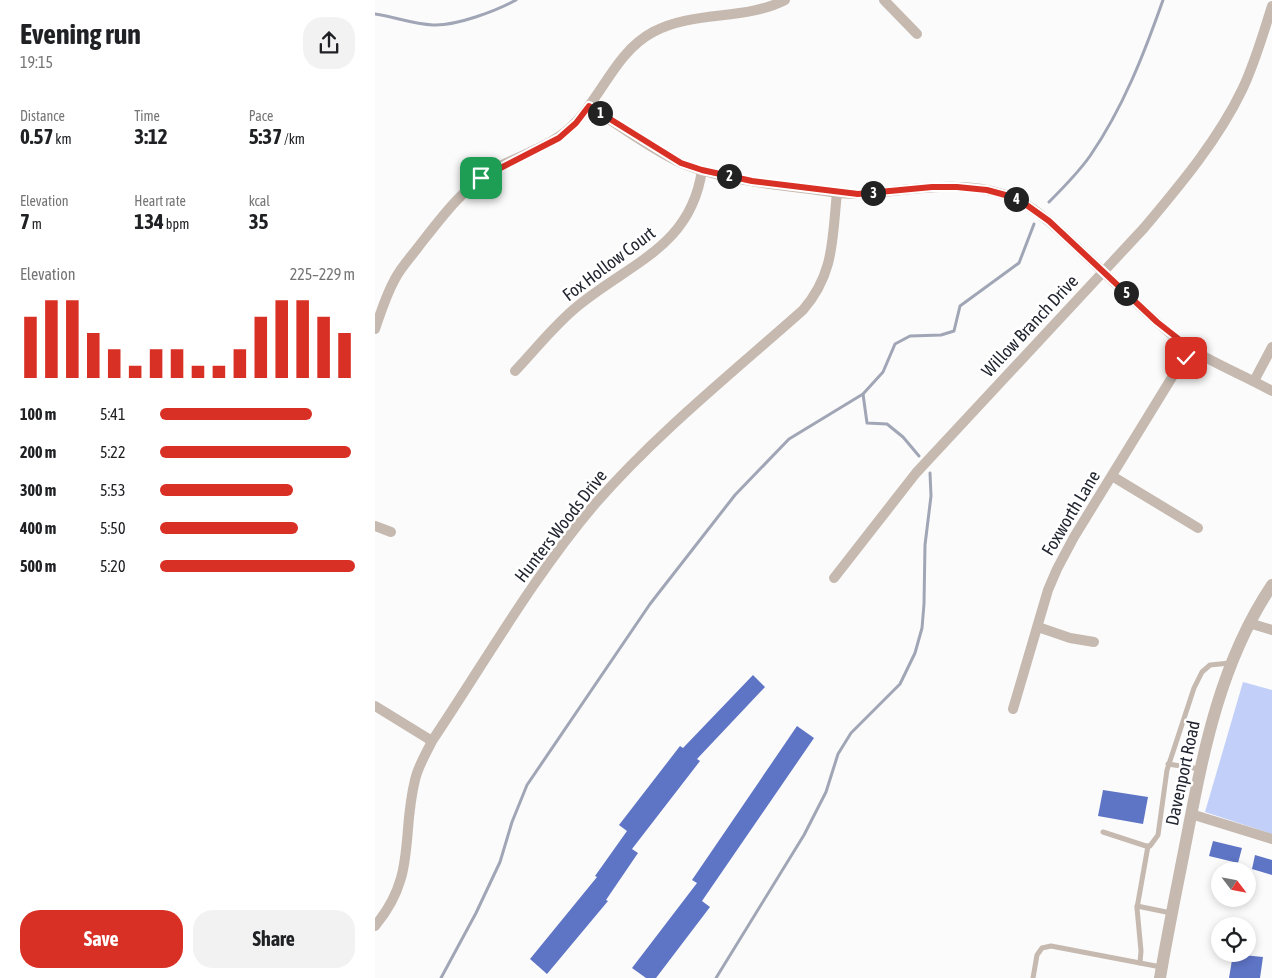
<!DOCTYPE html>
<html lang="en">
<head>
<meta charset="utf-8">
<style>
  body { margin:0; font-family:"Asap Condensed",sans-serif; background:#f2f2f2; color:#202124; height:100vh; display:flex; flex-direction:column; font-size:19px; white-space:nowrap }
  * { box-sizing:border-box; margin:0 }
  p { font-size:16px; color:#757577 }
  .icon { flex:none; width:28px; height:28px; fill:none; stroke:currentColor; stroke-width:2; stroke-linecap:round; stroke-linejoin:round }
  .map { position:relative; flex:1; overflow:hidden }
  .panel { display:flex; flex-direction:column; background:#fff; width:375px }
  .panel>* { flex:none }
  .needle { width:32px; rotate:122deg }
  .tools { position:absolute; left:836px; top:862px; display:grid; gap:10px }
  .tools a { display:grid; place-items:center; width:45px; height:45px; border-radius:50%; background:#fff; box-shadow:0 2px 8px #0003; font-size:25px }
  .pin { position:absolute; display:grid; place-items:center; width:42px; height:42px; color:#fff; margin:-21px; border-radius:10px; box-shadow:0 2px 8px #0006 }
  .km { position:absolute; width:25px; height:25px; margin:-12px; border-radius:50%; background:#222; color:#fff; font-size:14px; line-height:25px; text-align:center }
  .round { display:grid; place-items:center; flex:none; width:52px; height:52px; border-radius:20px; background:#f2f2f2 }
  .overview { display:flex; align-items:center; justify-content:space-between; height:85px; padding:0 20px }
  h1 { font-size:28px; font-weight:700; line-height:38px }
  .stats { display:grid; grid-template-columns:repeat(3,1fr); gap:8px; height:85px; padding:5px 20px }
  .stats div { display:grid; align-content:center }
  .stats b { font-size:21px; font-weight:700 }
  .stats small { font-size:14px; font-weight:400 }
  .stats p { font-size:14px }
  .chart { height:140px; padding:10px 20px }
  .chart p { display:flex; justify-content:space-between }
  .chart svg { width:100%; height:90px; margin-top:5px; stroke:#d93025; stroke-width:6 }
  .action { display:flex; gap:10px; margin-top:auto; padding:10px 20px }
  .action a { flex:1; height:58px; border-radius:20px; background:#d93025; color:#fff; font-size:20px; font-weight:700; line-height:58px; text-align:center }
  .action a+a { background:#f2f2f2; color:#202124 }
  ul { padding:0 20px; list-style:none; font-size:16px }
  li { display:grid; grid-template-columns:80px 60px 1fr; align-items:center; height:38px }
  li i { height:12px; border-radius:6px; background:#d93025 }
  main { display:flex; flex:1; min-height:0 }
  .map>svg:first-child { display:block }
  .green { fill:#c2d0f9 }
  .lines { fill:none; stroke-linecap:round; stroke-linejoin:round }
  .stream { stroke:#a1a6b6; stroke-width:3 }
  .building { fill:#5e74c5 }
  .service { stroke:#c6b9b0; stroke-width:5 }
  .minor { stroke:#c6b9b0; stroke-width:10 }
  .tertiary { stroke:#c6b9b0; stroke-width:12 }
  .route-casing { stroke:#fff; stroke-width:10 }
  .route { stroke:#d93025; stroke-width:6 }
  .labels { text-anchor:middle; stroke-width:5; stroke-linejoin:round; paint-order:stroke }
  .street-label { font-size:18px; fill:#222631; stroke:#fff }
</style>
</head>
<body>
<main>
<section class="panel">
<div class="overview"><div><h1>Evening run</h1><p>19:15</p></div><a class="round"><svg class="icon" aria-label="share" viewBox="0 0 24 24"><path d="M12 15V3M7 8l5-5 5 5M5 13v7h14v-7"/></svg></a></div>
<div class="stats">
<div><p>Distance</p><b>0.57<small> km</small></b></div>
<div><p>Time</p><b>3:12</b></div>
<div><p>Pace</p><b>5:37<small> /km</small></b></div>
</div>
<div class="stats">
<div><p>Elevation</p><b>7<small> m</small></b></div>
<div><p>Heart rate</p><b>134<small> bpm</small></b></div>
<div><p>kcal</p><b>35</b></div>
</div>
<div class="chart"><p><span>Elevation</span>225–229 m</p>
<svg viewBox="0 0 160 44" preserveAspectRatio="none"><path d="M5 44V14M15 44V6M25 44V6M35 44V22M45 44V30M55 44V38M65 44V30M75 44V30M85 44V38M95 44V38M105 44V30M115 44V14M125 44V6M135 44V6M145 44V14M155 44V22"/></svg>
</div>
<ul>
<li><b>100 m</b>5:41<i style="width:78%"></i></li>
<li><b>200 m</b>5:22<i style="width:98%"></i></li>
<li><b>300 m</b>5:53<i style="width:68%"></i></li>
<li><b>400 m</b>5:50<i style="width:71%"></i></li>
<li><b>500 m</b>5:20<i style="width:100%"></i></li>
</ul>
<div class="action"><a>Save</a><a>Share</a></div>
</section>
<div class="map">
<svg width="897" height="978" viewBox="0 0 897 978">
  <rect width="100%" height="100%" fill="#fbfbfb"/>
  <path class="green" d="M 868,682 L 897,690 L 897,834 L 830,812 Z"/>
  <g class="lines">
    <g class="stream">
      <path d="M 0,14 C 20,17 38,24 58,25 C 81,26 121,11 141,0"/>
      <path d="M 674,202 C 688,188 703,173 715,156 C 748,108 769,54 788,0"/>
      <path d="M 488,394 L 492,423 L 512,424 L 528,437 L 544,456"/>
      <path d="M 66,978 L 101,913 L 125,862 L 137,822 L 152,785 L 275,604 L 360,495 L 414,439 L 488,394 L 508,372 L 520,344 L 535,336 L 566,335 L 579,331 L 585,306 L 644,263 L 659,224"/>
      <path d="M 341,978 L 429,835 L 451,792 L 463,754 L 476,733 L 525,684 L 540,653 L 547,628 L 549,604 L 550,545 L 556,496 L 555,473"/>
    </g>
  </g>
  <g class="building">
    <path d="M 378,675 L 390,687 L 322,759 L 325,761 L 257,849 L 263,853 L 231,900 L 233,901 L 172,974 L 155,959 L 222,877 L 220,876 L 252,831 L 244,825 L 305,746 L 308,748 Z"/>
    <path d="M 422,726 L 439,738 L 327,901 L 335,907 L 281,978 L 271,978 L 257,968 L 322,883 L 317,880 Z"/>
    <path d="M 728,790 L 773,797 L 768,824 L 723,816 Z"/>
    <path d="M 838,841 L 867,848 L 863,863 L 834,856 Z"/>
    <path d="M 880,855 L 897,860 L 897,875 L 877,869 Z"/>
    <path d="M 858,954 L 888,957 L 885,978 L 854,978 Z"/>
  </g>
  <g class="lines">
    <g class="service">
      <path d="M 793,764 L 825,769"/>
      <path d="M 728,832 L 771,846 L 775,846 L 783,835 L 792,770 L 819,688 L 827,672 L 835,665 L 855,663"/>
      <path d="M 762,906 L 796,913"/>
      <path d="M 765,963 L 766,951 L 762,908 L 773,846"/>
      <path d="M 658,978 L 662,955 L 667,948 L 676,946 L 786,967"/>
    </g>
    <g class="minor">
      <path d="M 509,0 L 542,34"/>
      <path d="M 214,106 C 244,125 274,148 306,163 C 340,178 397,185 435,189 C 451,191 468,195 485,194 C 533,191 584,179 631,195 C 660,205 682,229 705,250 C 737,280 768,311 802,339 C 831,361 865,373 897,391"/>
      <path d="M 0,329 C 6,312 11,295 20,279 C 26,267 36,257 44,246 C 66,218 88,188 118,170 C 145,154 178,147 200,123 C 228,94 241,52 278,32 C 319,10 369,21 410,0"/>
      <path d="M 140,371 C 161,349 180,324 204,305 C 257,262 316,246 327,170"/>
      <path d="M 879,381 L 897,347"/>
      <path d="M 737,476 L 823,528"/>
      <path d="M 0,526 L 16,532"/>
      <path d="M 459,578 L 541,473 L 769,228 C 805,185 843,140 867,90 C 880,63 888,34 897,6"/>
      <path d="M 874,623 L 897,630"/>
      <path d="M 663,627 L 695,638 L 719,642"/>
      <path d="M 0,706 L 57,741"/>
      <path d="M 638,709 L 673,590 L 682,569 L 699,537 L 815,348"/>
      <path d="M 816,814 L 897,839"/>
      <path d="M 0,926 C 42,876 26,836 40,780 C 43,766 51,754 57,741 C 110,662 158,577 220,504 C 282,433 357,373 428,310 C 460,273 457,238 462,193"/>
    </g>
    <path class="tertiary" d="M 785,978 C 793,930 803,883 812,836 C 829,748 846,661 897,585"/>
  </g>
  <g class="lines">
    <g class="route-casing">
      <path id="route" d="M 106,178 L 184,138 L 201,123 L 214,106 L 306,163 L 327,170 L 377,181 L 483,194 L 557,187 L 582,187 L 612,190 L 634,196 L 653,206 L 674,221 L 782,322 L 815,348 L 811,358"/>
    </g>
    <use href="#route" class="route"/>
  </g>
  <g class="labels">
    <g class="street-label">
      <text transform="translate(234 264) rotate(-37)" y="6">Fox Hollow Court</text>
      <text transform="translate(655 326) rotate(-47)" y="6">Willow Branch Drive</text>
      <text transform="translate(696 513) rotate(-59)" y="6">Foxworth Lane</text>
      <text transform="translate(186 526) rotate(-52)" y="6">Hunters Woods Drive</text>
      <text transform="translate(808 773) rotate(-78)" y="6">Davenport Road</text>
    </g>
  </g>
</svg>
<div class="tools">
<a><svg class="needle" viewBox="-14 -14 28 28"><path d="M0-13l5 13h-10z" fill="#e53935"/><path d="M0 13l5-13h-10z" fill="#757577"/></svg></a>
<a><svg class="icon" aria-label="locate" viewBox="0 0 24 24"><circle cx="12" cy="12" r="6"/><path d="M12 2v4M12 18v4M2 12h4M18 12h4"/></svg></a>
</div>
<div class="pin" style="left:106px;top:178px;background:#1e9e55"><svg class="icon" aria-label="arrive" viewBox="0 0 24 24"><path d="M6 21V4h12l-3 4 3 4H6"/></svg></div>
<div class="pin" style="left:811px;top:358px;background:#d93025"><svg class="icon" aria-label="check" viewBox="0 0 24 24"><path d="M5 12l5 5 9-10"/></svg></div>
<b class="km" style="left:225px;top:113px">1</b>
<b class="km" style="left:354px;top:176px">2</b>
<b class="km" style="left:498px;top:193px">3</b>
<b class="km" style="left:641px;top:199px">4</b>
<b class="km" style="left:751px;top:293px">5</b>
</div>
</main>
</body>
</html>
